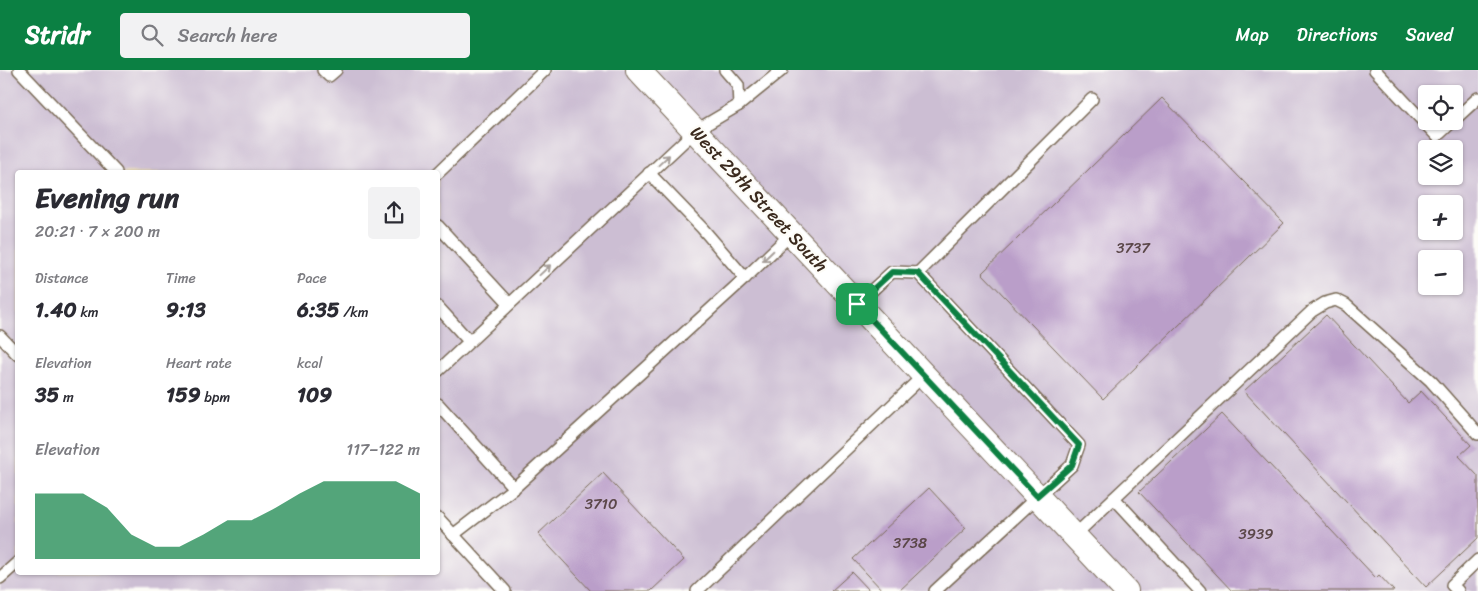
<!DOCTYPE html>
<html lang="en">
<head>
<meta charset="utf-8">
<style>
  body { margin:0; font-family:Sriracha,sans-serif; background:#f2f2f3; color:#2b2b33; height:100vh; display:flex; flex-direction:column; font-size:19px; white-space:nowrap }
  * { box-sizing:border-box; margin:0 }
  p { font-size:16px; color:#7c7c81 }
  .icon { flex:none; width:28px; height:28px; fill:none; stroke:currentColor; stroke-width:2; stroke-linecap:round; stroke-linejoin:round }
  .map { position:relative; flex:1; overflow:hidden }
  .details { position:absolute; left:15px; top:100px; width:425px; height:405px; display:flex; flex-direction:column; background:#fff; border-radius:5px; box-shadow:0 1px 4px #0004 }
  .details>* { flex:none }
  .buttons { position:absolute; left:1418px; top:15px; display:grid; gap:10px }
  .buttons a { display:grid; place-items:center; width:45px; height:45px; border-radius:5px; background:#fff; box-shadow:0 1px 4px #0004; font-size:25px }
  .pin { position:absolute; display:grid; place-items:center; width:42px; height:42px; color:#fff; margin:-21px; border-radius:10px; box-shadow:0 2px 8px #0006 }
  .round { display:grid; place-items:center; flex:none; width:52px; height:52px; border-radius:5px; background:#f2f2f3 }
  .summary { display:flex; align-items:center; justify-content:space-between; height:85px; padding:0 20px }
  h1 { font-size:28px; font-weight:800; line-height:38px }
  .metrics { display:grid; grid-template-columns:repeat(3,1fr); gap:8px; height:85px; padding:5px 20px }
  .metrics div { display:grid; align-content:center }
  .metrics b { font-size:21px; font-weight:800 }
  .metrics small { font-size:14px; font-weight:400 }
  .metrics p { font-size:14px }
  .chart { height:140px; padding:10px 20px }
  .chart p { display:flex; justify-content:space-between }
  .chart svg { width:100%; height:90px; margin-top:5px; fill:#0b8043; opacity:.7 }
  header { display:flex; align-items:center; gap:30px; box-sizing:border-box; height:70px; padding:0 25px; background:#0b8043; color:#fff }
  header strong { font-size:24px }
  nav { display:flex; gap:28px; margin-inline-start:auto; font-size:18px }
  .search { width:350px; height:45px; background:#f2f2f3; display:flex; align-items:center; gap:12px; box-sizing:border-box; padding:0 18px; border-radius:5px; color:#7c7c81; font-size:19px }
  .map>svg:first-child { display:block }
  .industrial { fill:#ccbed3; fill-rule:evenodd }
  .building { fill:#ba9ec9 }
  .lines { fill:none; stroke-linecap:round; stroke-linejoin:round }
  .lane-casing { stroke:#796955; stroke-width:14 }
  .street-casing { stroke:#796955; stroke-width:26 }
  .lane { stroke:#fff; stroke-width:11 }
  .street { stroke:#fff; stroke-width:24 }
  .oneway { stroke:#a79f9a }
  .route-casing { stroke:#fff; stroke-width:10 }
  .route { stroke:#0b8043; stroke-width:6 }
  .labels { text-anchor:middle; stroke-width:4.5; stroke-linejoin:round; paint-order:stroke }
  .number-label { font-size:15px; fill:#5b4749 }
  .street-label { font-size:18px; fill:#3b2a1e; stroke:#fdfcf7 }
</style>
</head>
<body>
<header>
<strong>Stridr</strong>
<div class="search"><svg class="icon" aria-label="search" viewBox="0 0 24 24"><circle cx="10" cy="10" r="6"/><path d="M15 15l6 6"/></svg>Search here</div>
<nav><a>Map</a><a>Directions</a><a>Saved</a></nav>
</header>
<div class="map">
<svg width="1478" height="521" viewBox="0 0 1478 521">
  <rect width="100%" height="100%" fill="#fdfcf7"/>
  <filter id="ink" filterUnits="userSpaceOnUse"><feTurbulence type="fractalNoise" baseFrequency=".02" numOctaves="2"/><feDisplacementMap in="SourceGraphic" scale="10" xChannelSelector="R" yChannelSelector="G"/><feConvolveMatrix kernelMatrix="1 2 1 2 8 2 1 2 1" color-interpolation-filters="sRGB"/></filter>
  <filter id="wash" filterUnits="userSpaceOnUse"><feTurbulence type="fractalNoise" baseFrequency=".0096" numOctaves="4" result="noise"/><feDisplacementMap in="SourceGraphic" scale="20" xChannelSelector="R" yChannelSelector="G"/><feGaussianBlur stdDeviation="1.12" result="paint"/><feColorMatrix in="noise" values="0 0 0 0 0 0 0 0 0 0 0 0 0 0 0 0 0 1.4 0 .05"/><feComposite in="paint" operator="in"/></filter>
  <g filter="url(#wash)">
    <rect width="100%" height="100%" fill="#eddebc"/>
    <path class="industrial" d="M 0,0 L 1478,0 L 1478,521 L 0,521 ZM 1426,24 L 1454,24 L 1454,51 L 1426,51 ZM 1426,79 L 1454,79 L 1454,106 L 1426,106 ZM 18,102 L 438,102 L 438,502 L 18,502 ZM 1426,134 L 1454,134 L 1454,161 L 1426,161 ZM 1426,189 L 1454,189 L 1454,216 L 1426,216 Z"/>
    <g id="blocks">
      <g class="building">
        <path d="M 1162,28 L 1284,153 L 1103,329 L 982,203 Z"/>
        <path d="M 1326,245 L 1408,333 L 1421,321 L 1471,375 L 1459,386 L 1478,406 L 1478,468 L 1426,517 L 1244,321 Z"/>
        <path d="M 1222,344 L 1376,508 L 1379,505 L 1394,521 L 1232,521 L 1139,422 Z"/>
        <path d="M 603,403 L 684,490 L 651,521 L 591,521 L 538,464 Z"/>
        <path d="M 929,418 L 966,458 L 899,521 L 883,521 L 853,489 Z"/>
        <path d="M 852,502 L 870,521 L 831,521 Z"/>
      </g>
    </g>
  </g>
  <g filter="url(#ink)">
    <use href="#blocks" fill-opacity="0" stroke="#796955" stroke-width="1"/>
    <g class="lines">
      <g class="lane-casing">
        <g id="lane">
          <path d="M 19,0 L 116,102"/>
          <path d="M 323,0 L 329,6 L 336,0"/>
          <path d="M 1375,0 L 1437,66 L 1453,51"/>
          <path d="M 739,35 L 782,0"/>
          <path d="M 1454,50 L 1478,28"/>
          <path d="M 438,103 L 545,0"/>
          <path d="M 649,103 L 702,158 L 745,208"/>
          <path d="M 438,156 L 509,233"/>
          <path d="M 918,203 L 1092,29"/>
          <path d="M 857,234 L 892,202 L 918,203 L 1079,375 L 1072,395 L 935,521"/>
          <path d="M 438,237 L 469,271"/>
          <path d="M 0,266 L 18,285"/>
          <path d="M 438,301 L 695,61 L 739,35 L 738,15 L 725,0"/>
          <path d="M 438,334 L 514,418 L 745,208 L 791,164"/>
          <path d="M 1114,428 L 1312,241 L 1325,233 L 1336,230 L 1346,235 L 1431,311 L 1478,364"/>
          <path d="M 438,448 L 505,521"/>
          <path d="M 453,465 L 514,418"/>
          <path d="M 1074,466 L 1114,428 L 1200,521"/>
          <path d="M 0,508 L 18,492"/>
          <path d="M 697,521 L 924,305"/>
          <path d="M 1458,521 L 1452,515 L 1478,490"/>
        </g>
      </g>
      <g class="street-casing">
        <path id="street" d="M 638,0 L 1126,521"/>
      </g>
      <use href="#lane" class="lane"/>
      <use href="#street" class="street"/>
    </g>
    <defs><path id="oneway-shaft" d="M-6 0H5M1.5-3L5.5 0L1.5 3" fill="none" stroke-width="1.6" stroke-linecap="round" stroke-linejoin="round" transform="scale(1.25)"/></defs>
    <g class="oneway">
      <use href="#oneway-shaft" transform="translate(664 90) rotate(-43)"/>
      <use href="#oneway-shaft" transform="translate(768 186) rotate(136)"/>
      <use href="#oneway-shaft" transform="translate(545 200) rotate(-43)"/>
    </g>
  </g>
  <g class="lines" filter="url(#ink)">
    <g class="route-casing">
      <path id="route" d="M 892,202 L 918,203 L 1079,375 L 1072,395 L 1037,426 L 857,234 Z"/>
    </g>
    <use href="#route" class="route"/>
  </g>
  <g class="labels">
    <g class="number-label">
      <text x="1133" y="183">3737</text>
      <text x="601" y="439">3710</text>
      <text x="1256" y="469">3939</text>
      <text x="910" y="478">3738</text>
    </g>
    <g class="street-label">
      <text transform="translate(759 129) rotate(47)" y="6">West 29th Street South</text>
    </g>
  </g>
</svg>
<div class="buttons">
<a><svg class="icon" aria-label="locate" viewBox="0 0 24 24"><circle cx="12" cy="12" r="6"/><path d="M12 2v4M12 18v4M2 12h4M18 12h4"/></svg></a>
<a><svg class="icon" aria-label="layers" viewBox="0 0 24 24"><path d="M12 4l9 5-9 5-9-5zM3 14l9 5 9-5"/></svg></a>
<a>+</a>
<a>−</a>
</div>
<div class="pin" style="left:857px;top:234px;background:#1e9e55"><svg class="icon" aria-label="arrive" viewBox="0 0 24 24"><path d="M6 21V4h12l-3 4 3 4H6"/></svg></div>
<section class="details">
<div class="summary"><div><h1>Evening run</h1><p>20:21 · 7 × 200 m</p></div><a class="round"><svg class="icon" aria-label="share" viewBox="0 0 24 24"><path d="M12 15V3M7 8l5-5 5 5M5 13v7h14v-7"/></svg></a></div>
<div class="metrics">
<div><p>Distance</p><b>1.40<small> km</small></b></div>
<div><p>Time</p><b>9:13</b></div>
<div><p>Pace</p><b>6:35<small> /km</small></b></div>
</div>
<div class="metrics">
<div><p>Elevation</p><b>35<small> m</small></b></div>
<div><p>Heart rate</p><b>159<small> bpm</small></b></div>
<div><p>kcal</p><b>109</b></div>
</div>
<div class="chart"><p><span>Elevation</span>117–122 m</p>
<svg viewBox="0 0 160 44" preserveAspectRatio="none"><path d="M0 44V12L10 12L20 12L30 19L40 32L50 38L60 38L70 32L80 25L90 25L100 19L110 12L120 6L130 6L140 6L150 6L160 12V44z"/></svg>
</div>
</section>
</div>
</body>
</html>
